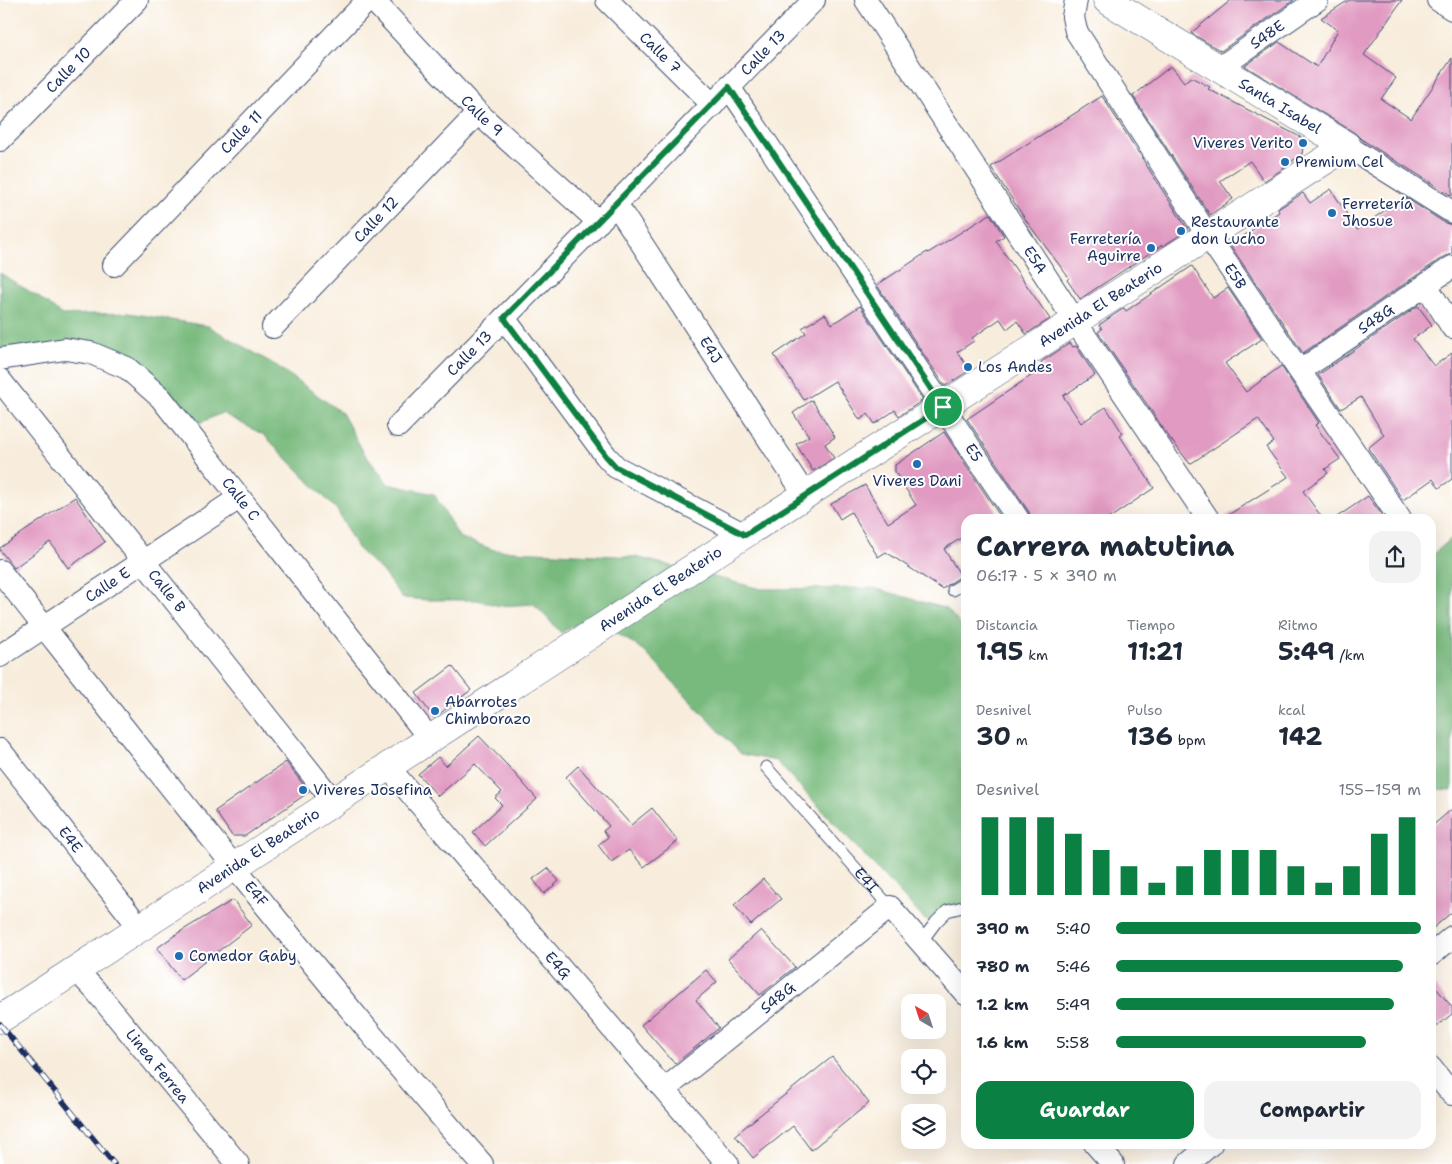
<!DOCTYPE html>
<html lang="es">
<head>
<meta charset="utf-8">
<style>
  body { margin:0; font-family:"Shantell Sans",sans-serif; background:#f2f2f3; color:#1f2937; height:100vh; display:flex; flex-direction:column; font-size:19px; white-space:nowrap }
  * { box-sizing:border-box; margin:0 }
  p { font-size:16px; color:#747a83 }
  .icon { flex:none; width:28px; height:28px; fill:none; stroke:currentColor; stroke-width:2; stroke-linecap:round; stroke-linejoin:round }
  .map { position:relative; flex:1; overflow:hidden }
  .sheet { position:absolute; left:961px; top:514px; width:475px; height:635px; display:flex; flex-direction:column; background:#fff; border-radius:15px; box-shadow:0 5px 20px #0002 }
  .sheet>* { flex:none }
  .needle { width:32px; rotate:321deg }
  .tools { position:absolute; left:901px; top:994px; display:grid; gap:10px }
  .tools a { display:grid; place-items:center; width:45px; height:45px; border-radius:10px; background:#fff; box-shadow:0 5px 20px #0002; font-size:25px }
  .pin { position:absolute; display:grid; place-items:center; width:42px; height:42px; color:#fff; margin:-21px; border:2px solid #fff; border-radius:50%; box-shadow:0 1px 5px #0007 }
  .round { display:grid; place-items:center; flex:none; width:52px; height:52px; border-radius:15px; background:#f2f2f3 }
  .headline { display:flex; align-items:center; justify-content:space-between; height:85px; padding:0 15px }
  h1 { font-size:28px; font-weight:700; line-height:38px }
  .metrics { display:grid; grid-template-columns:repeat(3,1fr); gap:8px; height:85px; padding:5px 15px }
  .metrics div { display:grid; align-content:center }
  .metrics b { font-size:25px; font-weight:700 }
  .metrics small { font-size:14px; font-weight:400 }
  .metrics p { font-size:14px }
  .chart { height:140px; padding:10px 15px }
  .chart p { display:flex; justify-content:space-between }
  .chart svg { width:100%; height:90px; margin-top:5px; stroke:#0b8043; stroke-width:6 }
  .cta { display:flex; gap:10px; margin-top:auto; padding:10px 15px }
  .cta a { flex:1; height:58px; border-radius:15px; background:#0b8043; color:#fff; font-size:20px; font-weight:700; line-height:58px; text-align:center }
  .cta a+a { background:#f2f2f3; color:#1f2937 }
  ul { padding:0 15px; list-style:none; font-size:16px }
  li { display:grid; grid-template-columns:80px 60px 1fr; align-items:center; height:38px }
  li i { height:12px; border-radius:6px; background:#0b8043 }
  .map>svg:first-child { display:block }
  .forest { fill:#78ba7d; stroke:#4a746e }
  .building { fill:#e19ac1 }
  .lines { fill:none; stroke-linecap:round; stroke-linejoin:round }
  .service-casing { stroke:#3c4c71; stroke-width:13 }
  .minor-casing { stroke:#3c4c71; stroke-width:24 }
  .tertiary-casing { stroke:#3c4c71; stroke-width:29 }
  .service { stroke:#fff; stroke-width:11 }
  .minor { stroke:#fff; stroke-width:22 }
  .tertiary { stroke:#fff; stroke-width:28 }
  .rail-casing { stroke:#1b2f5e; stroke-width:5.5 }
  .rail { stroke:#fff; stroke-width:4; stroke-dasharray:11; stroke-linecap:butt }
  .route-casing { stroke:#fff; stroke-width:10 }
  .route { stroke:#0b8043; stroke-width:6 }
  .poi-dot { fill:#1f6fb2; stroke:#fff; stroke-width:2 }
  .labels { text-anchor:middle; stroke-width:4; stroke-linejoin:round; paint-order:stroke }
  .street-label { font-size:15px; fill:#1b2f5e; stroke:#fff }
  .poi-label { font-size:15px; fill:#1b2f5e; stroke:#fff; text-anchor:start }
</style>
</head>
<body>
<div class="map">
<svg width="1452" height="1164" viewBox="0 0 1452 1164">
  <rect width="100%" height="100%" fill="#fff"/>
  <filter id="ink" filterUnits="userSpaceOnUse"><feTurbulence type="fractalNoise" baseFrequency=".02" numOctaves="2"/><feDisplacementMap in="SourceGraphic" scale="10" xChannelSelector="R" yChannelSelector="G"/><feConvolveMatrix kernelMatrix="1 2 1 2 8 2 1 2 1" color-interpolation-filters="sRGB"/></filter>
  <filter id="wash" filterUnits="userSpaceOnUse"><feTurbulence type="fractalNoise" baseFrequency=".0096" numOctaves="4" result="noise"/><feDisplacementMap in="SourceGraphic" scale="20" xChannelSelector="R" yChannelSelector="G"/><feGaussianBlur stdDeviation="1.12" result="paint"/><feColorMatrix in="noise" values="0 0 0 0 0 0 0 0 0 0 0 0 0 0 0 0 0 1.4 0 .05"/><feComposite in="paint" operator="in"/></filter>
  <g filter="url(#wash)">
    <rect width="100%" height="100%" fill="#f8eddc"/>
    <g class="forest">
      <path d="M 0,273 L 37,296 L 62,315 L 128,313 L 208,326 L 277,366 L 342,413 L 364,453 L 388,484 L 434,494 L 459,537 L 494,550 L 636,557 L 761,589 L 874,588 L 947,609 L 966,631 L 966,910 L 925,920 L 776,761 L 741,754 L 642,649 L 590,616 L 561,633 L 534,604 L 500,606 L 477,600 L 428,600 L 402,598 L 382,571 L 357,548 L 337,510 L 264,435 L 222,413 L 200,423 L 167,388 L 132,359 L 0,348 Z"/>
      <path d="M 1452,538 L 1452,790 L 1431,789 L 1431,556 Z"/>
    </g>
    <g id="blocks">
      <g class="building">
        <path d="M 1231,0 L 1294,0 L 1221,51 L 1191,33 Z"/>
        <path d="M 1349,0 L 1402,0 L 1364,55 L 1396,78 L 1381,99 L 1411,119 L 1452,58 L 1452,196 L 1361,139 L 1355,133 L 1245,66 L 1279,42 L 1317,67 L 1338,30 L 1321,18 Z"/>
        <path d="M 1171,66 L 1184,82 L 1191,77 L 1210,87 L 1208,89 L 1304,139 L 1302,154 L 1285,166 L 1286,167 L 1264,181 L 1250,161 L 1220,181 L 1233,199 L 1210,215 L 1133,96 Z"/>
        <path d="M 1102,96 L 1188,230 L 1163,246 L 1162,245 L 1080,299 L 1067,280 L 1069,278 L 1027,222 L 991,167 Z"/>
        <path d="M 1331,189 L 1357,230 L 1404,197 L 1445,223 L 1452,225 L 1452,254 L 1445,256 L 1303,353 L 1230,245 L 1279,212 L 1278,209 L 1303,193 L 1310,203 Z"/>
        <path d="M 990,214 L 1004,236 L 996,241 L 1050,319 L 1026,334 L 1017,321 L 1007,329 L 1000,319 L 972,338 L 974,341 L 957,352 L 970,370 L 945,386 L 877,285 L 927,252 L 928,253 Z"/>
        <path d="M 1192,266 L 1213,298 L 1228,288 L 1262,339 L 1225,363 L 1246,392 L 1281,366 L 1319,423 L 1315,425 L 1340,459 L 1325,469 L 1328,473 L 1303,491 L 1323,519 L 1222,519 L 1288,477 L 1266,447 L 1274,442 L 1258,419 L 1190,464 L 1169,437 L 1098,332 L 1102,329 L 1099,325 L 1124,308 L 1126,311 Z"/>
        <path d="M 860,306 L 923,400 L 899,416 L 895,410 L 875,424 L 868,414 L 860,420 L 835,381 L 804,400 L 774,355 L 806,333 L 802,328 L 825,314 L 832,324 Z"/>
        <path d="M 1418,306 L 1432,325 L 1413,339 L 1434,366 L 1452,353 L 1452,479 L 1439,488 L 1433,479 L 1403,500 L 1368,448 L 1384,435 L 1361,397 L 1341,409 L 1318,375 Z"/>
        <path d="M 1070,343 L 1073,347 L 1076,346 L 1095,375 L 1063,396 L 1081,423 L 1106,407 L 1123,434 L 1120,436 L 1154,488 L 1108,519 L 1031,519 L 1029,512 L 967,419 L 1044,367 L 1041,362 Z"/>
        <path d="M 812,400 L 835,437 L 825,444 L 834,458 L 813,471 L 796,444 L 809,436 L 793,413 Z"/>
        <path d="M 944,432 L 1002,519 L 966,519 L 966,535 L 944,549 L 961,576 L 942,589 L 886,552 L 878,557 L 851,512 L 840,519 L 831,504 L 865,485 L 888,523 L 916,505 L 895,472 L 895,465 Z"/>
        <path d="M 1368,496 L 1382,515 L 1377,519 L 1334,519 Z"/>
        <path d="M 75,497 L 105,542 L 68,568 L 50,542 L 14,568 L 0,550 L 0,548 Z"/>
        <path d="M 452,666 L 471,690 L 434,718 L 416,693 Z"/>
        <path d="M 479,736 L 508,766 L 537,799 L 485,846 L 473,832 L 502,805 L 495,798 L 502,792 L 475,764 L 438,796 L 418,774 L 438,757 L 446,766 Z"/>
        <path d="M 286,762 L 309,792 L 245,836 L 232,836 L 215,811 Z"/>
        <path d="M 578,766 L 631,825 L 652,808 L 678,841 L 644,867 L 629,850 L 611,862 L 598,845 L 608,837 L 603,831 L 609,826 L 566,777 Z"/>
        <path d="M 1452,809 L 1452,912 L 1431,930 L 1431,827 Z"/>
        <path d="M 548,868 L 559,881 L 544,894 L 533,879 Z"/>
        <path d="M 763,879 L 781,899 L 751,925 L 734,905 Z"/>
        <path d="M 233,900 L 252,925 L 181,980 L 157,948 L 178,933 Z"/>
        <path d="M 761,930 L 795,967 L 760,995 L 728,959 Z"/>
        <path d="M 706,970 L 717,982 L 696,1000 L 719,1028 L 675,1064 L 641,1025 Z"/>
        <path d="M 1431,982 L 1452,1007 L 1452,1014 L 1431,1031 Z"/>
        <path d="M 832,1057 L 869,1103 L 811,1150 L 793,1126 L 753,1158 L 735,1135 Z"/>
      </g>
    </g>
  </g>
  <g filter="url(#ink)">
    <use href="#blocks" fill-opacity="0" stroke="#3c4c71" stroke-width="1"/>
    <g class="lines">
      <g class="service-casing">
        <g id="service">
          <path d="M 953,590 L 966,582"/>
          <path id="s1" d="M 766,767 L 890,907"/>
          <path d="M 921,942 L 936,922 L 947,911 L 966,906"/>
        </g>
      </g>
      <g class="minor-casing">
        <g id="minor">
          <path id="s2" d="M 373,0 L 478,113 L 599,222"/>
          <path id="s3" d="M 607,0 L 713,105"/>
          <path id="s4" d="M 866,0 L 1075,321 L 1208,519"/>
          <path id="s5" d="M 1076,0 L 1073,17 L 1076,31 L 1208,236 L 1400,519"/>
          <path d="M 1438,0 L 1452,9"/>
          <path id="s6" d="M 1218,69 L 1317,0"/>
          <path id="s7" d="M 729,87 L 1018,519"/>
          <path id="s8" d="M 0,140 L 137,0"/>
          <path d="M 1347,146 L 1452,212"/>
          <path id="s9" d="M 616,204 L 805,495"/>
          <path id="s10" d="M 114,265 L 368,0"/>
          <path d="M 1426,285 L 1452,327"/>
          <path d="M 504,318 L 606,456 L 616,467 L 745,535"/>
          <path id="s11" d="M 273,327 L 478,113"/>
          <path id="s12" d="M 0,359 L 65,349 L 91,353 L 127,368 L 161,398 L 430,739"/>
          <path id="s13" d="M 1300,371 L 1452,267"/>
          <path id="s14" d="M 0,380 L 334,802"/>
          <path id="s15" d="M 398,426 L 616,204 L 814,0"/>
          <path id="s16" d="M 0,571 C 158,771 314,972 482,1164"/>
          <path id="s17" d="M 0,656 L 239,498"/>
          <path id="s18" d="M 0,750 L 140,928"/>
          <path id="s19" d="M 388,767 L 728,1164"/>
          <path d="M 1431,955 L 1452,937"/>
          <path id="s20" d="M 76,970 L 95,990 L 238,1164"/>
          <path d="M 1431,1068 L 1452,1094"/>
          <path id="s21" d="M 665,1089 L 890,907 L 966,994"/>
          <path d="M 1095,1144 L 1113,1164"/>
          <path d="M 1188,1164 L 1211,1144"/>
        </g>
      </g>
      <g class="tertiary-casing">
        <g id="tertiary">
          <path id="s22" d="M 0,1019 L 805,495 L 1347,146 L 1107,0"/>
        </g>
      </g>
      <use href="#service" class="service"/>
      <use href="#minor" class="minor"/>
      <use href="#tertiary" class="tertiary"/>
      <g class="rail-casing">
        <path id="rail" d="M 0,1024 L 114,1164"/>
      </g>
      <use href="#rail" class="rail"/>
    </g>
  </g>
  <g class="lines" filter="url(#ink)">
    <g class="route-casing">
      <path id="route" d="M 729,87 L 943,407 L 745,535 L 616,467 L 606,456 L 504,318 Z"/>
    </g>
    <use href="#route" class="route"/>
  </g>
  <g class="poi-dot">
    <circle cx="1303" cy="143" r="5"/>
    <circle cx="1285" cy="162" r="5"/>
    <circle cx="1332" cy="213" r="5"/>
    <circle cx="1181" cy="231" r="5"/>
    <circle cx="1151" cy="248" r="5"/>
    <circle cx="968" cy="367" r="5"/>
    <circle cx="917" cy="464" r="5"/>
    <circle cx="435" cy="711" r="5"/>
    <circle cx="303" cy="790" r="5"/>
    <circle cx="179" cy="956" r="5"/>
  </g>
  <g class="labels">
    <g class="street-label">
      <text dy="5" stroke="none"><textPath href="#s6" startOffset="60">S48E</textPath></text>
      <text dy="5" stroke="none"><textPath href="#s3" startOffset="75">Calle 7</textPath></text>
      <text dy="5" stroke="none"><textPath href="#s15" startOffset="522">Calle 13</textPath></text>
      <text dy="5" stroke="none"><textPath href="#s8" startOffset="98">Calle 10</textPath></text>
      <text transform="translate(1280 106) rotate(31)" y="5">Santa Isabel</text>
      <text dy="5" stroke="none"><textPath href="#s2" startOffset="159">Calle 9</textPath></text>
      <text dy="5" stroke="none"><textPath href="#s10" startOffset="184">Calle 11</textPath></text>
      <text dy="5" stroke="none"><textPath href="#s11" startOffset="149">Calle 12</textPath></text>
      <text dy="5" stroke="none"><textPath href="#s4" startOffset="310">E5A</textPath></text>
      <text dy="5" stroke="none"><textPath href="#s5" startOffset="324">E5B</textPath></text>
      <text dy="5" stroke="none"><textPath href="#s22" startOffset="1312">Avenida El Beaterio</textPath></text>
      <text dy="5" stroke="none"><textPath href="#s13" startOffset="92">S48G</textPath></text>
      <text dy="5" stroke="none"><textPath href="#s9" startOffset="174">E4J</textPath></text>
      <text dy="5" stroke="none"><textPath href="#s15" startOffset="102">Calle 13</textPath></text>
      <text dy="5" stroke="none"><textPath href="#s7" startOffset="440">E5</textPath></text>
      <text dy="5" stroke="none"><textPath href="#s12" startOffset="305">Calle C</textPath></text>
      <text dy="5" stroke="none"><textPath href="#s17" startOffset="129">Calle E</textPath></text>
      <text dy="5" stroke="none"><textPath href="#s22" startOffset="788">Avenida El Beaterio</textPath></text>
      <text dy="5" stroke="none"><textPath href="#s14" startOffset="269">Calle B</textPath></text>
      <text dy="5" stroke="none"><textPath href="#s18" startOffset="114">E4E</textPath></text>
      <text dy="5" stroke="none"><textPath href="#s22" startOffset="308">Avenida El Beaterio</textPath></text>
      <text dy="5" stroke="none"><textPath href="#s1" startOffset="151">E4I</textPath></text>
      <text dy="5" stroke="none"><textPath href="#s16" startOffset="412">E4F</textPath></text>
      <text dy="5" stroke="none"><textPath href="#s19" startOffset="261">E4G</textPath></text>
      <text dy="5" stroke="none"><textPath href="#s21" startOffset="145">S48G</textPath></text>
      <text dy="5" stroke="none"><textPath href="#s20" startOffset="126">Linea Ferrea</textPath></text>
    </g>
    <g class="poi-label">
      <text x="1293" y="148" text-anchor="end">Viveres Verito</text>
      <text x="1295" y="167">Premium Cel</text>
      <text x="1342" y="209">Ferretería<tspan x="1342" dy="17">Jhosue</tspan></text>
      <text x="1191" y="227">Restaurante<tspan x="1191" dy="17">don Lucho</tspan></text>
      <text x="1141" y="244" text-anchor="end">Ferretería<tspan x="1141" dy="17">Aguirre</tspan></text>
      <text x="978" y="372">Los Andes</text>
      <text x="917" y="486" text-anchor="middle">Viveres Dani</text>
      <text x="445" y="707">Abarrotes<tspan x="445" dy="17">Chimborazo</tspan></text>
      <text x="313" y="795">Viveres Josefina</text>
      <text x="189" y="961">Comedor Gaby</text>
    </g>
  </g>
</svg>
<div class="tools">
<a><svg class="needle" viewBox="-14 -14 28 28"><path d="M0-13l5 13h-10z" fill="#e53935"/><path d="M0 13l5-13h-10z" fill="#747a83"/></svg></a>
<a><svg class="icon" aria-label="locate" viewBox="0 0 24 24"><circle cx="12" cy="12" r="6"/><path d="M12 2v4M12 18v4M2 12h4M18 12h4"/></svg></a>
<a><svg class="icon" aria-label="layers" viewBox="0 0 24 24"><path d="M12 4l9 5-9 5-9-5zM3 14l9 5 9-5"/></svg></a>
</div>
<div class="pin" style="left:943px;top:407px;background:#1e9e55"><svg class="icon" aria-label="arrive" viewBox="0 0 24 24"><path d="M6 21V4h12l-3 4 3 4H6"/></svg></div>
<section class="sheet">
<div class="headline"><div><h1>Carrera matutina</h1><p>06:17 · 5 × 390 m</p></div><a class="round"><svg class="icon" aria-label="share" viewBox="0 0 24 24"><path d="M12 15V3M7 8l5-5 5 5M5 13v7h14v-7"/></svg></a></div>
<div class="metrics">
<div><p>Distancia</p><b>1.95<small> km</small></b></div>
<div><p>Tiempo</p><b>11:21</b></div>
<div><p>Ritmo</p><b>5:49<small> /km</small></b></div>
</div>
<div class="metrics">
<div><p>Desnivel</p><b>30<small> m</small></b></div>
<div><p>Pulso</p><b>136<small> bpm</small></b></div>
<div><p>kcal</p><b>142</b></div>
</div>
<div class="chart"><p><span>Desnivel</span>155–159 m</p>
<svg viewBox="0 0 160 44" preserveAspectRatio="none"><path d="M5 44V6M15 44V6M25 44V6M35 44V14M45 44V22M55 44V30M65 44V38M75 44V30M85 44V22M95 44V22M105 44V22M115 44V30M125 44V38M135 44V30M145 44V14M155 44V6"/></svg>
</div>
<ul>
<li><b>390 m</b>5:40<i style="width:100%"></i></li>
<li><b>780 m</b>5:46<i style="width:94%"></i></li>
<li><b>1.2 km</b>5:49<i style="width:91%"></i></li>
<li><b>1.6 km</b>5:58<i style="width:82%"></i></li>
</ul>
<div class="cta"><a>Guardar</a><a>Compartir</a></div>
</section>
</div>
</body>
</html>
